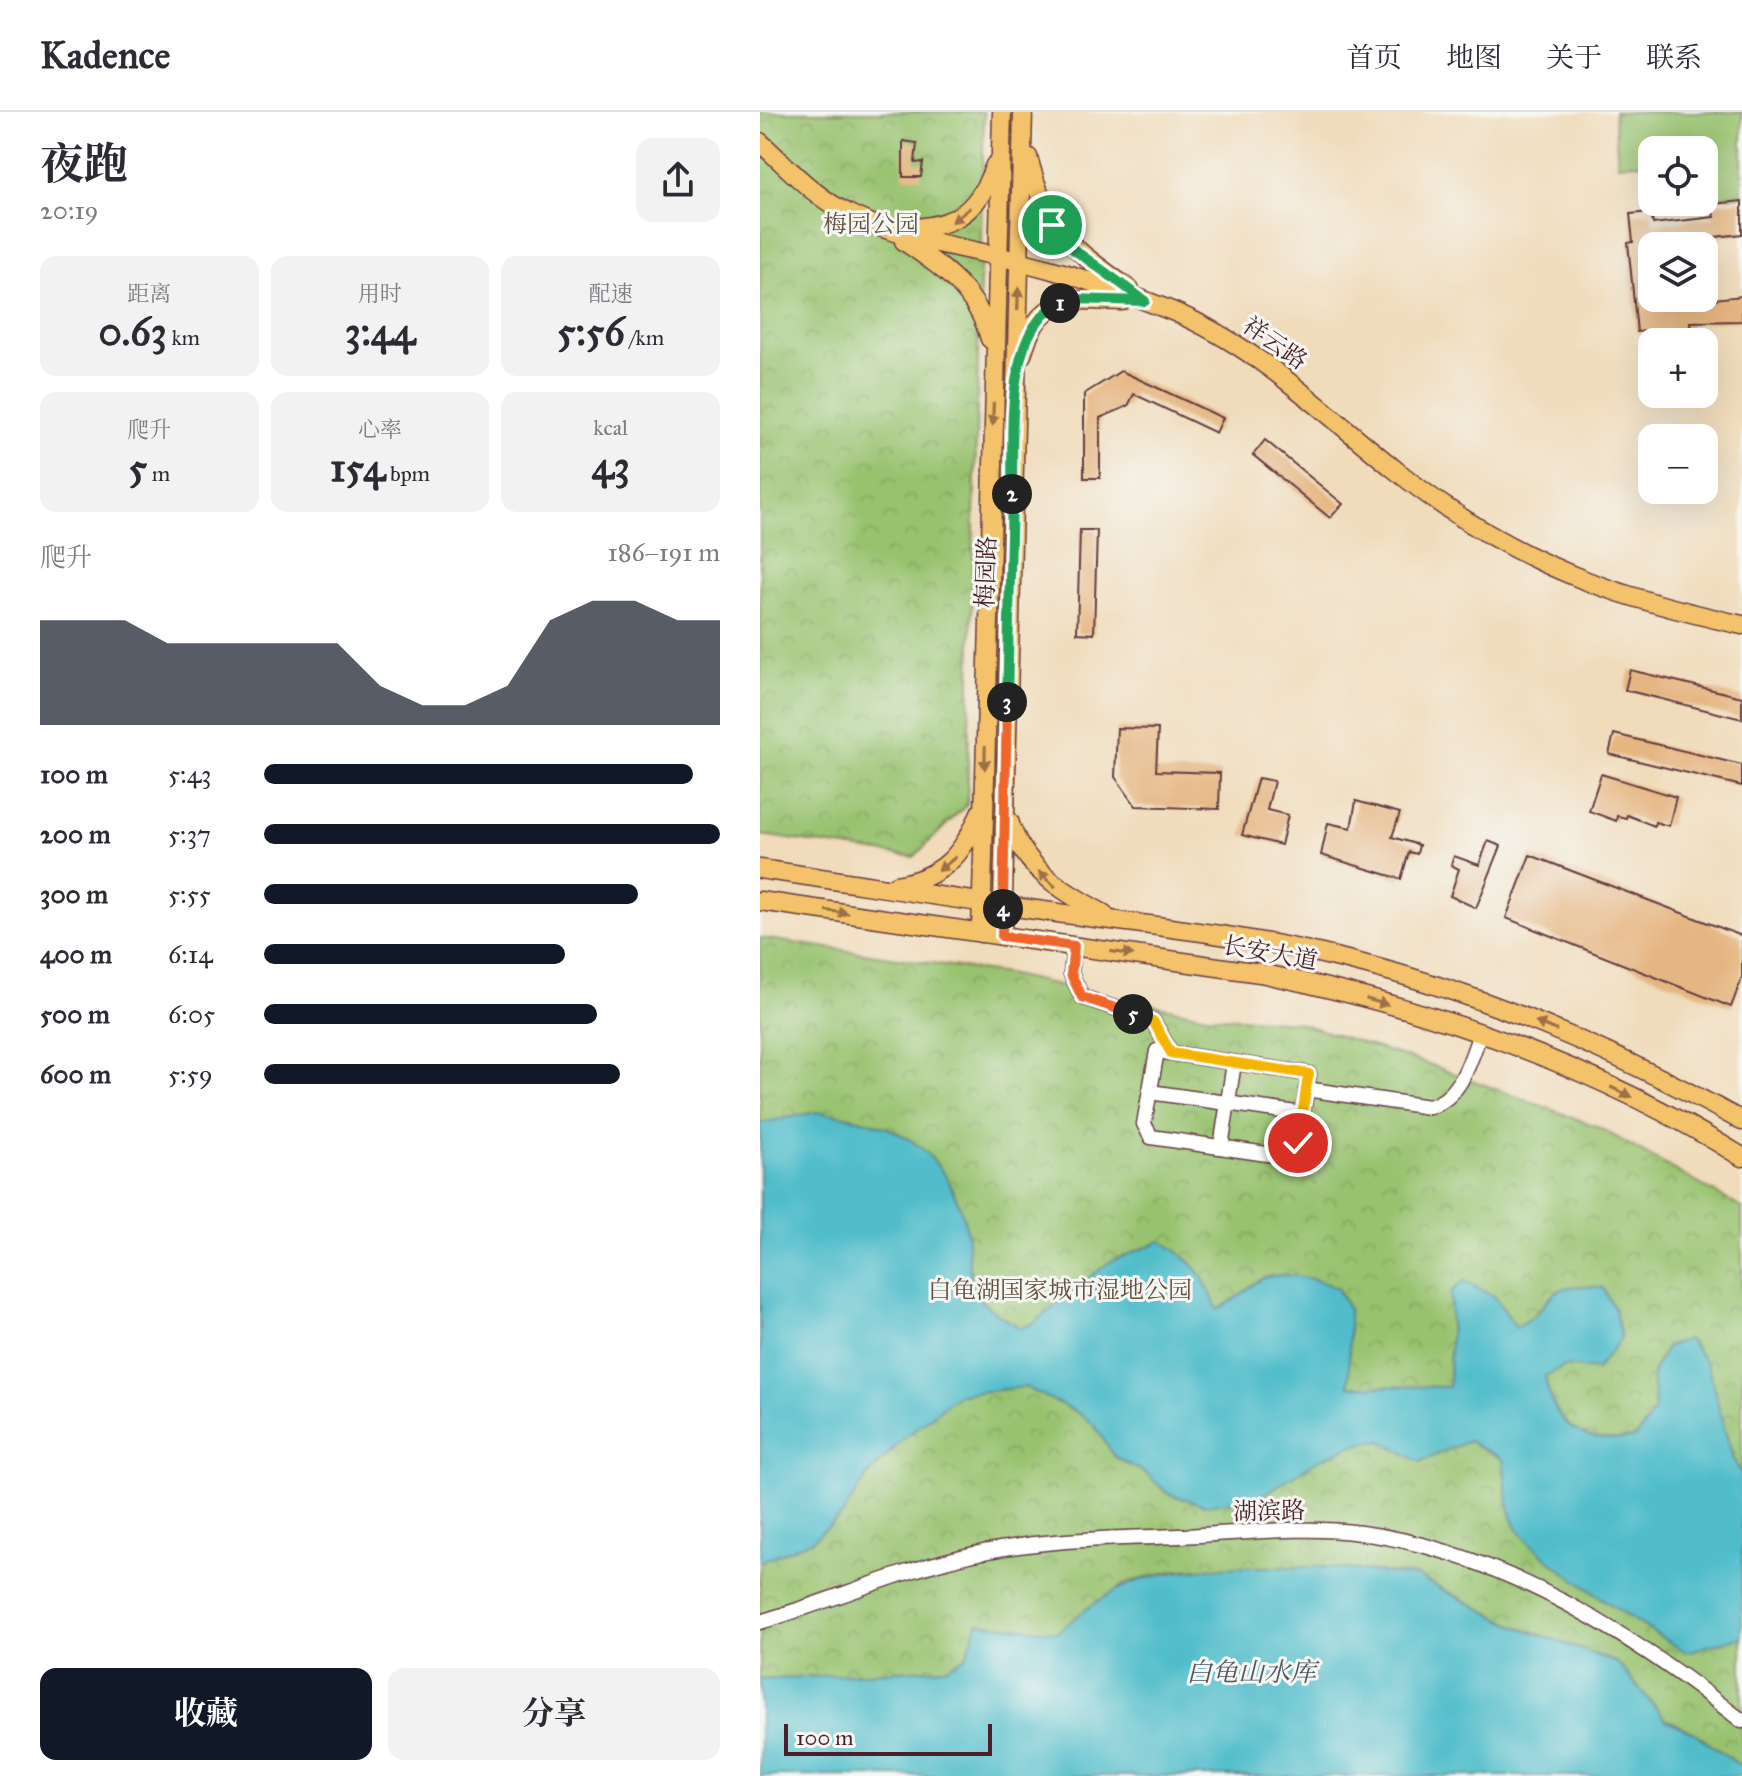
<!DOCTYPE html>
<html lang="zh">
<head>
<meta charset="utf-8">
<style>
  body { margin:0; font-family:"IM FELL Great Primer","Noto Serif SC",serif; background:#f2f2f3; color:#2b2b33; height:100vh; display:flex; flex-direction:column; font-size:30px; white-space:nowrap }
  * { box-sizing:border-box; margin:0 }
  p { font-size:26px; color:#7c7c81 }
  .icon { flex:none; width:44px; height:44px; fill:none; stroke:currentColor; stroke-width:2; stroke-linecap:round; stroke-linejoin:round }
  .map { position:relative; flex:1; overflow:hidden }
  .drawer { display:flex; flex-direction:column; background:#fff; width:760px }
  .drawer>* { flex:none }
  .fabs { position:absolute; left:878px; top:24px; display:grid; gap:16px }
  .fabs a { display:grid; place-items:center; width:80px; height:80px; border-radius:16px; background:#fff; box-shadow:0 8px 32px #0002; font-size:40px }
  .scale { position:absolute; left:24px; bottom:20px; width:208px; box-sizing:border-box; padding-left:8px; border:4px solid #4a1f2b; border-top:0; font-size:22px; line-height:28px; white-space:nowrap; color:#4a1f2b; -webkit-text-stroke:6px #f6f6f2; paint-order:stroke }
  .pin { position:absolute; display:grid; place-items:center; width:68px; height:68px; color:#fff; margin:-34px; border:4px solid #fff; border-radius:50%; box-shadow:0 2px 8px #0007 }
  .km { position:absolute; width:40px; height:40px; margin:-20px; border-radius:50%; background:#222; color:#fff; font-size:22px; line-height:40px; text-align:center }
  .round { display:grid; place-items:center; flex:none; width:84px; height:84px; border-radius:16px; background:#f2f2f3 }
  .summary { display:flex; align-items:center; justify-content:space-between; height:136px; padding:0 40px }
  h1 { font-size:44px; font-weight:700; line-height:60px }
  .stats { display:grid; grid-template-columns:repeat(3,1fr); gap:12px; height:136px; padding:8px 40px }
  .stats div { display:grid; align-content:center; border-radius:16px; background:#f2f2f3; text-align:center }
  .stats b { font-size:40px; font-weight:700 }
  .stats small { font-size:22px; font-weight:400 }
  .stats p { font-size:22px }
  .chart { height:224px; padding:16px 40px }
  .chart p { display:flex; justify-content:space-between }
  .chart svg { width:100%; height:144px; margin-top:8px; fill:#111827; opacity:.7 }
  .cta { display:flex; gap:16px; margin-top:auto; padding:16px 40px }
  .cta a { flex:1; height:92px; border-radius:16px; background:#111827; color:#fff; font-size:32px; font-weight:700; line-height:92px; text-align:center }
  .cta a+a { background:#f2f2f3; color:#2b2b33 }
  ul { padding:0 40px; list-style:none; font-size:26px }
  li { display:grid; grid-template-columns:128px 96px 1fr; align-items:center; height:60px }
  li i { height:20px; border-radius:10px; background:#111827 }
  header { display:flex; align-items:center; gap:48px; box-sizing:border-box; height:112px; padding:0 40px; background:#fff; border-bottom:2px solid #e1e1e2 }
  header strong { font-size:38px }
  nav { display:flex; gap:44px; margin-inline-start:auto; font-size:28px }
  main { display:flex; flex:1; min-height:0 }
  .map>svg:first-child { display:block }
  .grass { fill:#98c26e; stroke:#71704c; stroke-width:2 }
  .park { fill:url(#park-crowns); stroke:#71704c; stroke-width:2 }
  .water { fill:#51bdcb; stroke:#4e6e7b; stroke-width:2 }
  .building { fill:#e6b682 }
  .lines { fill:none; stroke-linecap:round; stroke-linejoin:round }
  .minor-casing { stroke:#633b41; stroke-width:17 }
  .major-casing { stroke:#633b41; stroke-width:21 }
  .minor { stroke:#fff; stroke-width:14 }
  .major { stroke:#f3c26a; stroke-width:18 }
  .oneway { fill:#9e704a }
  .split-1-casing { stroke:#fff; stroke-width:16 }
  .split-2-casing { stroke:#fff; stroke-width:16 }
  .split-3-casing { stroke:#fff; stroke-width:16 }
  .split-4-casing { stroke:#fff; stroke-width:16 }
  .split-5-casing { stroke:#fff; stroke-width:16 }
  .split-6-casing { stroke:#fff; stroke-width:16 }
  .split-7-casing { stroke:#fff; stroke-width:16 }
  .split-1 { stroke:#22a559; stroke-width:10 }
  .split-2 { stroke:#22a559; stroke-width:10 }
  .split-3 { stroke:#22a559; stroke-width:10 }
  .split-4 { stroke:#f0652b; stroke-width:10 }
  .split-5 { stroke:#f0652b; stroke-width:10 }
  .split-6 { stroke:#f5b400; stroke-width:10 }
  .split-7 { stroke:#f5b400; stroke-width:10 }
  .labels { text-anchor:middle; stroke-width:6; stroke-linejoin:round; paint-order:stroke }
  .park-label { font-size:24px; fill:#61503f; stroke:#f6f6f2 }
  .street-label { font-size:24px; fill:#4a1f2b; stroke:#f6f6f2 }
  .water-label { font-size:26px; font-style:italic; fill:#4c5663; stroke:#f6f6f2 }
</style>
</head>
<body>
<header>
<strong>Kadence</strong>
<nav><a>首页</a><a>地图</a><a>关于</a><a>联系</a></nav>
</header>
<main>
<section class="drawer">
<div class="summary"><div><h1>夜跑</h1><p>20:19</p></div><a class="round"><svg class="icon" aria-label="share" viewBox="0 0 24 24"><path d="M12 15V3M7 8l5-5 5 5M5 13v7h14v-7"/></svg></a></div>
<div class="stats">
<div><p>距离</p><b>0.63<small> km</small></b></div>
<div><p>用时</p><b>3:44</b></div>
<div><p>配速</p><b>5:56<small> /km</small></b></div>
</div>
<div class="stats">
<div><p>爬升</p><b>5<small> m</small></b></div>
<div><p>心率</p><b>154<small> bpm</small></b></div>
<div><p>kcal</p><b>43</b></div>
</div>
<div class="chart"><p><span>爬升</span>186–191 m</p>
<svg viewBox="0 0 160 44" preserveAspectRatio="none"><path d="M0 44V12L10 12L20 12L30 19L40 19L50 19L60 19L70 19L80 32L90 38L100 38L110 32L120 12L130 6L140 6L150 12L160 12V44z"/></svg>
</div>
<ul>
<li><b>100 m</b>5:43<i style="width:94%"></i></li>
<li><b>200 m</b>5:37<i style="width:100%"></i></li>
<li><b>300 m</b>5:55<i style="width:82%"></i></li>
<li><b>400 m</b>6:14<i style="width:66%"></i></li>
<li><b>500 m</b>6:05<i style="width:73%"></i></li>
<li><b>600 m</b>5:59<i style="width:78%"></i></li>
</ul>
<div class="cta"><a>收藏</a><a>分享</a></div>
</section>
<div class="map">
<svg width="982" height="1664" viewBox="0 0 982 1664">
  <defs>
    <pattern id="park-crowns" width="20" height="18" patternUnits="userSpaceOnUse" patternTransform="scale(2)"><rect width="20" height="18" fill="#98c26e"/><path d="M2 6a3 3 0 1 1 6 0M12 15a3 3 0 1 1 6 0" fill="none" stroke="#84a65f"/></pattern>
  </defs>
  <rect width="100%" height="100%" fill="#f6f6f2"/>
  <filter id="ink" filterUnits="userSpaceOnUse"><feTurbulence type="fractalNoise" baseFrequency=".0125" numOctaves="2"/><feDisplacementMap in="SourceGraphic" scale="16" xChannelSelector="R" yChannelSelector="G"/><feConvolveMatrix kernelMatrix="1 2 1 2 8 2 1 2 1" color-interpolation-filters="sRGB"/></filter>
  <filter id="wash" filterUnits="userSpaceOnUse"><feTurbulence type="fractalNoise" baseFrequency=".006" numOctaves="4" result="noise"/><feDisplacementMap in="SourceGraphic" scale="32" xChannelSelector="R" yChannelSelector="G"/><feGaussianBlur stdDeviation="1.8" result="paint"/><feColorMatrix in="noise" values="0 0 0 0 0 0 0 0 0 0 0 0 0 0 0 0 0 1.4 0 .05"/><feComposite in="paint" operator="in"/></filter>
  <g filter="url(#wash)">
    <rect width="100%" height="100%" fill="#f0dcbb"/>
    <path class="grass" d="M 854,0 L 982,0 L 982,83 L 944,86 L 944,38 L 892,38 L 892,60 L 880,51 L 858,52 Z"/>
    <g class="park">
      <path d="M 0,0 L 224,0 L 207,692 L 154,745 L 0,723 Z"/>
      <path d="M 0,826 L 246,862 L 446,904 L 536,910 L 668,952 L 836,1014 L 982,1096 L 982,1655 L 933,1620 L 906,1608 L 858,1551 L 751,1512 L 657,1464 L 561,1455 L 416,1458 L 366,1471 L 298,1520 L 218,1511 L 206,1544 L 185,1556 L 0,1568 Z"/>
    </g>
    <g class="water">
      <path d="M 57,1000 C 135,1008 185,1033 206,1115 C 211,1134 206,1159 213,1176 C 221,1195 244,1206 261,1216 L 274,1211 L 349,1150 L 401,1129 C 435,1149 443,1161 457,1197 C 476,1190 489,1172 504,1166 C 529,1158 555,1167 577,1176 L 589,1198 L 589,1274 L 689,1275 L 691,1180 L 704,1169 L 735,1185 L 756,1215 C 797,1196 779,1166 843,1176 L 855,1198 L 861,1226 L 836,1258 L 805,1254 L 785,1264 C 794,1317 825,1334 876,1325 L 895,1298 L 892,1261 L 906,1235 L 928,1227 L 947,1252 L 973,1347 L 982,1362 L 982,1525 L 926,1540 C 890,1519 774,1446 756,1414 C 746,1396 746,1367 743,1347 L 709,1329 L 660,1350 L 621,1329 L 594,1333 L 558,1348 L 500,1385 L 445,1393 L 408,1382 L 387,1362 L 355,1345 L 334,1313 L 315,1299 L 265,1275 L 199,1282 L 141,1329 L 108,1363 L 82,1403 L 51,1429 L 0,1450 L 0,1011 Z"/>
      <path d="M 480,1455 L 561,1455 L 656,1464 L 751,1512 L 858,1551 L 906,1608 L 933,1620 L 982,1655 L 982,1664 L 0,1664 L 0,1568 L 185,1556 L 206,1544 L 218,1511 L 298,1520 C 363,1463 396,1459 480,1455 Z"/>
    </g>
    <g id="blocks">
      <g class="building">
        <path d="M 143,29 L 157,31 L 155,51 L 163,50 L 161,65 L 143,65 Z"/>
        <path d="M 982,89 L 982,122 L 891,132 L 892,186 L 896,186 L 896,193 L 982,184 L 982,209 L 930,210 L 932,230 L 898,230 L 897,218 L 877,220 L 868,131 L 873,130 L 870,102 L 891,100 L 893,112 L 954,105 L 952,92 Z"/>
        <path d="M 361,259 L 463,306 L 456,321 L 374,282 L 368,294 L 340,306 L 340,366 L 324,366 L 324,282 Z"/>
        <path d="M 505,328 L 583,392 L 570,406 L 493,343 Z"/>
        <path d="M 320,418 L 337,418 L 334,522 L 317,521 Z"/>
        <path d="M 870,558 L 982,585 L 982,607 L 865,578 Z"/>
        <path d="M 357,616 L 398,617 L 396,659 L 460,661 L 459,697 L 376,694 L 355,665 Z"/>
        <path d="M 854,622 L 982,653 L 982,674 L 849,642 Z"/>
        <path d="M 841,662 L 916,685 L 909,714 L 895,710 L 894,714 L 867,703 L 866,706 L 857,704 L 856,709 L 829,699 Z"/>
        <path d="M 498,666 L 514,669 L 507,698 L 528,703 L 521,733 L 482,723 Z"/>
        <path d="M 596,689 L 640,701 L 632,725 L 659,733 L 657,742 L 649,740 L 641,767 L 561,743 L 568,711 L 591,716 Z"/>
        <path d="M 728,729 L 741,734 L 716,796 L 690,784 L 699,757 L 691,753 L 694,744 L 719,753 Z"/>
        <path d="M 770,743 L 982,824 L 982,866 L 971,895 L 746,806 Z"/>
      </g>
    </g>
  </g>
  <g filter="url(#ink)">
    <use href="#blocks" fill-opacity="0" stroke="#633b41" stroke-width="2"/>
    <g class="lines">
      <g class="minor-casing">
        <g id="minor">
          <path d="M 314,834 L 311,862 L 322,885 L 393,909 L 411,941 L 549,962 L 538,1031 L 521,1044 L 391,1025 L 384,1012 L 397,939 L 411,941"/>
          <path d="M 546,977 L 669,995 C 701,986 709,951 720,922"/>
          <path d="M 390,980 L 543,1002"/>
          <path d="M 461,1035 L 474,951"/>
          <path d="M 0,1510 C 72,1489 140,1458 214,1442 C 280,1427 351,1427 419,1424 C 478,1422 541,1413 601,1421 C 740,1439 874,1523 982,1609"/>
        </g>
      </g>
      <g class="major-casing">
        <g id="major">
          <path d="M 0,30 C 25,53 49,79 78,96 C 131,126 188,132 245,146 C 301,158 359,178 412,199 C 518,243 593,333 687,396 C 783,461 869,488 982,513"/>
          <path d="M 268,45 C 289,124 308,132 370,178"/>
          <path d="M 136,118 C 191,114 214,108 235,53"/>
          <path d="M 144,129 C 184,156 217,179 230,227"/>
          <path d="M 262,243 C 278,183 310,187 362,189"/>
          <path d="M 249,709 C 264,757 302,779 344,802"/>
          <path d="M 0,757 C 90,770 179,785 269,797 C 367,811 465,820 562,842 C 709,875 850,936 982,1009"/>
          <path d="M 136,773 C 182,766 203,743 220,701"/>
          <path d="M 0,789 L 500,861 C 668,895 836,954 982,1045"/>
          <path d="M 221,821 L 242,0"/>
          <path d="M 242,824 L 263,0"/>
        </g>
      </g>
      <use href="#minor" class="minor"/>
      <use href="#major" class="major"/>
    </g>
    <defs><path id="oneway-solid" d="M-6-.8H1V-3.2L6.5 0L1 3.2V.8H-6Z" transform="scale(2)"/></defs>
    <g class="oneway">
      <use href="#oneway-solid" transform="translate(201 103) rotate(141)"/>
      <use href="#oneway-solid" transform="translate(258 187) rotate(-88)"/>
      <use href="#oneway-solid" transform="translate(233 302) rotate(92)"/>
      <use href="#oneway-solid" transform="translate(225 646) rotate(91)"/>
      <use href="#oneway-solid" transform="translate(187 752) rotate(141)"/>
      <use href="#oneway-solid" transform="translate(287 767) rotate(-137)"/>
      <use href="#oneway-solid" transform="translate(77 800) rotate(8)"/>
      <use href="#oneway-solid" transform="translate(362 841) rotate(8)"/>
      <use href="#oneway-solid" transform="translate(617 890) rotate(16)"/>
      <use href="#oneway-solid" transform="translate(786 914) rotate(-158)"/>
      <use href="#oneway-solid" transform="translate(861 980) rotate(26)"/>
    </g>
  </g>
  <g class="lines" filter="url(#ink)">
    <g class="split-1-casing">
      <path id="split-1" d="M 292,113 L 313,137 L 385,189 L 311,187 L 300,191"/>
    </g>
    <g class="split-2-casing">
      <path id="split-2" d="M 252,382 C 254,328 242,219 300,191"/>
    </g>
    <g class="split-3-casing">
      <path id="split-3" d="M 247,590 L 252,382"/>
    </g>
    <g class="split-4-casing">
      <path id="split-4" d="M 243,797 L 247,590"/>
    </g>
    <g class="split-5-casing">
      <path id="split-5" d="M 243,797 L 242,824 L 314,834 L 311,862 L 322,885 L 373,902"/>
    </g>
    <g class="split-6-casing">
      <path id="split-6" d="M 373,902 L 393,909 L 411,941 L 549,962 L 547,971"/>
    </g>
    <g class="split-7-casing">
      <path id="split-7" d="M 538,1031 L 547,971"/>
    </g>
    <use href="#split-1" class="split-1"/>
    <use href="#split-2" class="split-2"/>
    <use href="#split-3" class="split-3"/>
    <use href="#split-4" class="split-4"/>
    <use href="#split-5" class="split-5"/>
    <use href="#split-6" class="split-6"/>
    <use href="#split-7" class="split-7"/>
  </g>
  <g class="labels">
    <g class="park-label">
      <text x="111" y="120">梅园公园</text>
      <text x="300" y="1186">白龟湖国家城市湿地公园</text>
    </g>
    <g class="street-label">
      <text transform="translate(515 231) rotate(35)" y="8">祥云路</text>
      <text transform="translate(226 460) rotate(-88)" y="8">梅园路</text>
      <text transform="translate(510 841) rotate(10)" y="8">长安大道</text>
      <text transform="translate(509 1399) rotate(-1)" y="8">湖滨路</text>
    </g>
    <g class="water-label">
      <text x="491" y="1569">白龟山水库</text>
    </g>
  </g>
</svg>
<div class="fabs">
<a><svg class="icon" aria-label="locate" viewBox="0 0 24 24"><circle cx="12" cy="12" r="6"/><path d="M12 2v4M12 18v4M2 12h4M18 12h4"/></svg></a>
<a><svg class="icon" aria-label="layers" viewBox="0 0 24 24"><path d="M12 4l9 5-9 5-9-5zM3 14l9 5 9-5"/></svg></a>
<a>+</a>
<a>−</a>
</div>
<div class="scale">100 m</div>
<div class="pin" style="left:292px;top:113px;background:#1e9e55"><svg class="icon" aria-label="arrive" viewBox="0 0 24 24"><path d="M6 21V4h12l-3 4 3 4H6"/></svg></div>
<div class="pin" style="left:538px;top:1031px;background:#d93025"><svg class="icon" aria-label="check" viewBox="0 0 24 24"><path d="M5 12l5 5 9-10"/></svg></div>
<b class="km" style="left:300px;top:191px">1</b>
<b class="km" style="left:252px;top:382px">2</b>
<b class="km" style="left:247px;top:590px">3</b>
<b class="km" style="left:243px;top:797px">4</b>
<b class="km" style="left:373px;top:902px">5</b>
</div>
</main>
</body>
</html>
